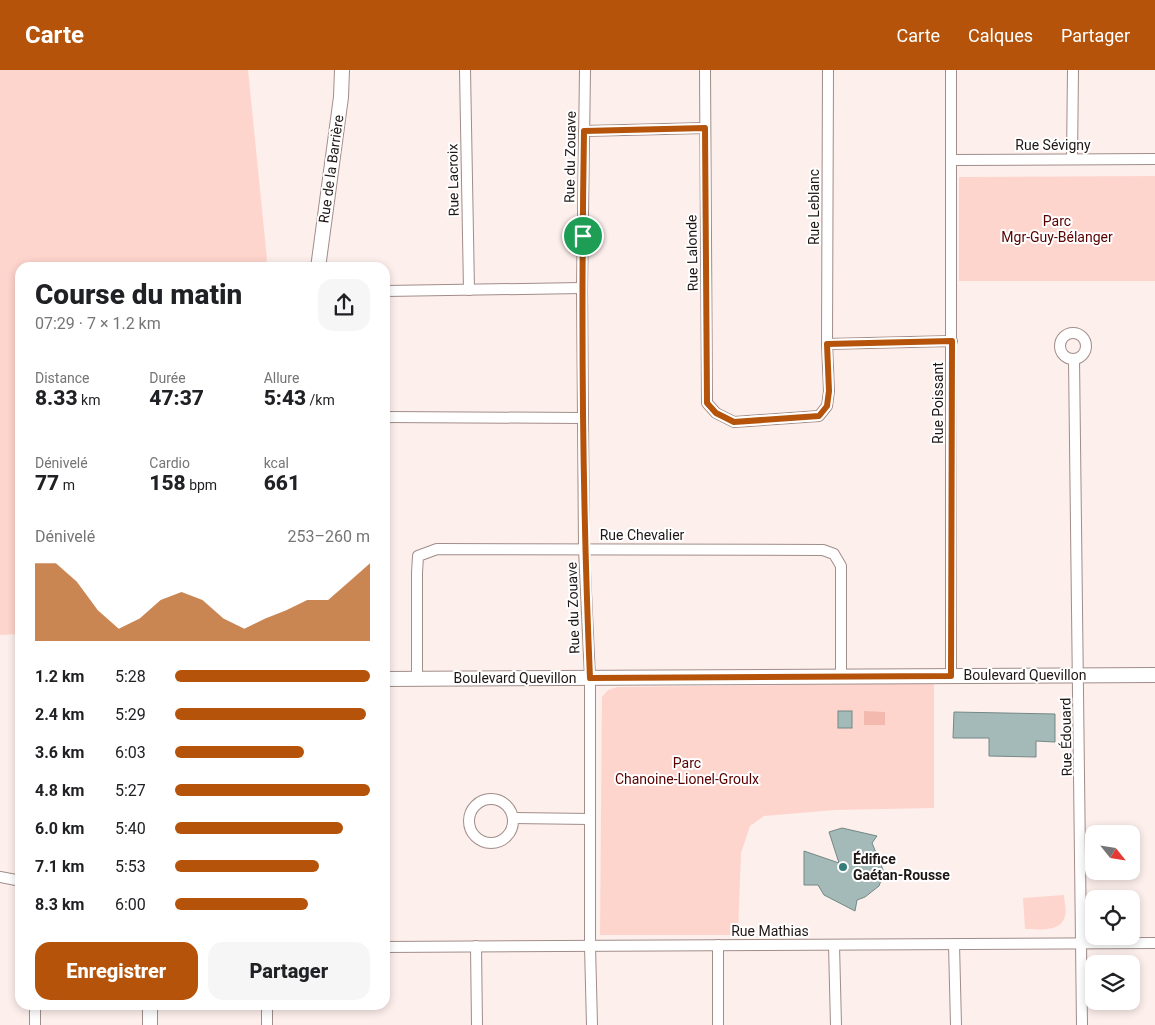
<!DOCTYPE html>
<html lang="fr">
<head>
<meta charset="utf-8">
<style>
  body { margin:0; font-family:Roboto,sans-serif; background:#f6f6f6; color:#202124; height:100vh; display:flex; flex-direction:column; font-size:19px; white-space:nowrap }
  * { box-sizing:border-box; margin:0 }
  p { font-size:16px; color:#757577 }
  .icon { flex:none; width:28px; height:28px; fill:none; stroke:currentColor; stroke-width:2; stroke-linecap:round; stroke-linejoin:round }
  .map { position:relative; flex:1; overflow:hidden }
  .side { position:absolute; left:15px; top:192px; width:375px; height:748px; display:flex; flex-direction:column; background:#fff; border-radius:15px; box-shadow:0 2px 8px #0003 }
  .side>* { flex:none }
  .needle { width:32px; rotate:120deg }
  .fabs { position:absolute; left:1085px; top:755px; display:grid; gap:10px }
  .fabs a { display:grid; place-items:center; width:55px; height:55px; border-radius:10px; background:#fff; box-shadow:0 2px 8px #0003; font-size:25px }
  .pin { position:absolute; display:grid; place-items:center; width:42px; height:42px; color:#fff; margin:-21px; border:2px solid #fff; border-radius:50%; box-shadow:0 1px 5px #0007 }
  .round { display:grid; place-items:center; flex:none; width:52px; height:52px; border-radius:15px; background:#f6f6f6 }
  .summary { display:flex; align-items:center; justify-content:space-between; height:85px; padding:0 20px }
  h1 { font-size:28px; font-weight:800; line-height:38px }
  .stats { display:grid; grid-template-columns:repeat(3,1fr); gap:8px; height:85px; padding:5px 20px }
  .stats div { display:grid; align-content:center }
  .stats b { font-size:21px; font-weight:800 }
  .stats small { font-size:14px; font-weight:400 }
  .stats p { font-size:14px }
  .chart { height:140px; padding:10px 20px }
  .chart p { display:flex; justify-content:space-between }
  .chart svg { width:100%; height:90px; margin-top:5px; fill:#b45309; opacity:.7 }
  .primary-button { display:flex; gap:10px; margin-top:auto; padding:10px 20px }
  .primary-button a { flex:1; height:58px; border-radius:15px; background:#b45309; color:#fff; font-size:20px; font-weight:800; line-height:58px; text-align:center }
  .primary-button a+a { background:#f6f6f6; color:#202124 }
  ul { padding:0 20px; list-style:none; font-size:16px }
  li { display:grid; grid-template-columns:80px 60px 1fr; align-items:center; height:38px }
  li i { height:12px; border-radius:6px; background:#b45309 }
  header { display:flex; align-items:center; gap:30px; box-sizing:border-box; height:70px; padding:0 25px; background:#b45309; color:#fff }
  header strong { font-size:24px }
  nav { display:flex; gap:28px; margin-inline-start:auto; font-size:18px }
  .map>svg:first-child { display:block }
  .green { fill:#fed5cd }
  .water { fill:#f4b9ae }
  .building { fill:#a3bab8; stroke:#738886 }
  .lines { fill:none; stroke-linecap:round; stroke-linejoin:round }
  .minor-casing { stroke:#a18d89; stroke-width:12 }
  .tertiary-casing { stroke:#a18d89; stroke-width:16 }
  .minor { stroke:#fff; stroke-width:10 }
  .tertiary { stroke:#fff; stroke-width:14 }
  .route-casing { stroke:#fff; stroke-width:10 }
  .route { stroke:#b45309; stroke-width:6 }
  .poi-dot { fill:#357d78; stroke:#fff; stroke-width:2 }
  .labels { text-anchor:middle; stroke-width:4; stroke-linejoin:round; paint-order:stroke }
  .street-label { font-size:14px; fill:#1e1715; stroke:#fff }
  .park-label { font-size:14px; fill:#580100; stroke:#fff }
  .poi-label { font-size:14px; font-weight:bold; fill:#1e1715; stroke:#fff; text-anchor:start }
</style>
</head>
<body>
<header>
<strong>Carte</strong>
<nav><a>Carte</a><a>Calques</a><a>Partager</a></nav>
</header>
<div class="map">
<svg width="1155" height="955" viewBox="0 0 1155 955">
  <rect width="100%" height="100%" fill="#fdefec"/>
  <g class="green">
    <path d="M 0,0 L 248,0 L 267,189 L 265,198 L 20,198 L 20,564 L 0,565 Z"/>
    <path d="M 1155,106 L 1155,211 L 959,211 L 959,107 Z"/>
    <path d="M 934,613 L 934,738 L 835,740 L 764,746 L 750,756 L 741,783 L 738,865 L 600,865 L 602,627 L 608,620 L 617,617 Z"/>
    <path d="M 1064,825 C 1064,831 1067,840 1065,846 C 1061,863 1038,859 1025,859 L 1023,828 Z"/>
  </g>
  <path class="water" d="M 864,641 L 885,642 L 885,655 L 864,655 Z"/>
  <g class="building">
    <rect x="838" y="641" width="14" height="17"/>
    <path d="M 954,642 L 1055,644 L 1055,672 L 1036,671 L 1036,687 L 989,686 L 989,668 L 953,668 Z"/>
    <path d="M 842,758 L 877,766 L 872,773 L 884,802 L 879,816 L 865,827 L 857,830 L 855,841 L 824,825 L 818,815 L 804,815 L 804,781 L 839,793 L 829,762 Z"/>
  </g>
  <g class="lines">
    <g class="minor-casing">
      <g id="minor">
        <path d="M 465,0 L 469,220"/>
        <path d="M 585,0 L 582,218 L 584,479 L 590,608 L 590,876 L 592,955"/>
        <path d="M 705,0 L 707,333 L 716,343 L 734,352 L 819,346 L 827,336 L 829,321 L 827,274 L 828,0"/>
        <path d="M 584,61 L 705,58"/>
        <path d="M 1072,89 L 1073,0"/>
        <path d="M 952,90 L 1155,89"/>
        <path d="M 385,221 L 582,218"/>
        <circle cx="1073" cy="276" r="13"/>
        <path d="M 827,274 L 952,271"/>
        <path d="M 1074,289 L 1082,955"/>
        <path d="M 385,347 L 583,348"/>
        <path d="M 951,606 L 951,0"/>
        <path d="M 417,609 L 417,503 L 418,486 L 437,479 L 823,480 L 834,484 L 841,496 L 841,606"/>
        <circle cx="491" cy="751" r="22"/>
        <path d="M 513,748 L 590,749"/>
        <path d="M 0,807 L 16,810 L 20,812"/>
        <path d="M 954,874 L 956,955"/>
        <path d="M 718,875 L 718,955"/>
        <path d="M 834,875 L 836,955"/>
        <path d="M 476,876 L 477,955"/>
        <path d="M 385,877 L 1155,873"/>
        <path d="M 267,935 L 267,955"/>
        <path d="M 35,955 L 35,935"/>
      </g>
    </g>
    <g class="tertiary-casing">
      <g id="tertiary">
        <path d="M 318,198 L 341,27 L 342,0"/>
        <path d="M 385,609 L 1155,605"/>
        <path d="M 150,935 L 150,955"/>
      </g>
    </g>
    <use href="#minor" class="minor"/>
    <use href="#tertiary" class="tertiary"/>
  </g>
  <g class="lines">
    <g class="route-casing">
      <path id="route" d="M 705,58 L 707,333 L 716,343 L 734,352 L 819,346 L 827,336 L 829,321 L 827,274 L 952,271 L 951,606 L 590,608 C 582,425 581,243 584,61 Z"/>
    </g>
    <use href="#route" class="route"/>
  </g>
  <circle class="poi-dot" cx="843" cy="797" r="5"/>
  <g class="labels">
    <g class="street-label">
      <text x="1053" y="80">Rue Sévigny</text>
      <text transform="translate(570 87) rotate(-89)" y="5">Rue du Zouave</text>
      <text transform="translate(331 99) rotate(-82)" y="5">Rue de la Barrière</text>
      <text transform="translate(453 110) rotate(-91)" y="5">Rue Lacroix</text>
      <text transform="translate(814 137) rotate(-90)" y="5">Rue Leblanc</text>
      <text transform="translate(692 183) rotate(-91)" y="5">Rue Lalonde</text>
      <text transform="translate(938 333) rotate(-90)" y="5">Rue Poissant</text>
      <text x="642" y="470">Rue Chevalier</text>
      <text transform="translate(573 538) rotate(-92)" y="5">Rue du Zouave</text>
      <text x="1025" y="610">Boulevard Quevillon</text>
      <text x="515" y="613">Boulevard Quevillon</text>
      <text transform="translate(1066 667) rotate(-91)" y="5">Rue Édouard</text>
      <text x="770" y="866">Rue Mathias</text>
    </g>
    <g class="park-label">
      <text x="1057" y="156">Parc<tspan x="1057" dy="16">Mgr-Guy-Bélanger</tspan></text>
      <text x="687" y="698">Parc<tspan x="687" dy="16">Chanoine-Lionel-Groulx</tspan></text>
    </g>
    <g class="poi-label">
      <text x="853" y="794">Édifice<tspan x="853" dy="16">Gaétan-Rousse</tspan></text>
    </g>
  </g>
</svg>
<div class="fabs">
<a><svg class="needle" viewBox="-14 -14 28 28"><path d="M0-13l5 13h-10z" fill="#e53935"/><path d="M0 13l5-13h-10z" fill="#757577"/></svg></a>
<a><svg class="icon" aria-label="locate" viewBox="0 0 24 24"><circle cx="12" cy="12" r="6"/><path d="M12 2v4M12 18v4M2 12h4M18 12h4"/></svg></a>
<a><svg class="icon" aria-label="layers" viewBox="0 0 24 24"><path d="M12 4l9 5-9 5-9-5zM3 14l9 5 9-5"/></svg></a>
</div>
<div class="pin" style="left:583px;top:166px;background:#1e9e55"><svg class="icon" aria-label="arrive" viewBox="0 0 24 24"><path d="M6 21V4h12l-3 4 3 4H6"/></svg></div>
<section class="side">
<div class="summary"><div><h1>Course du matin</h1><p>07:29 · 7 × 1.2 km</p></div><a class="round"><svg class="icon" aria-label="share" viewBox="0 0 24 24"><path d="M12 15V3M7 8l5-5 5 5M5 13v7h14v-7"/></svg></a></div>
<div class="stats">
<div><p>Distance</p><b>8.33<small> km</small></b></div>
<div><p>Durée</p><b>47:37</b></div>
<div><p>Allure</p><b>5:43<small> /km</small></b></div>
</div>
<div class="stats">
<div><p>Dénivelé</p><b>77<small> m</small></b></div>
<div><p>Cardio</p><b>158<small> bpm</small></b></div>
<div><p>kcal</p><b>661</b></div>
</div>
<div class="chart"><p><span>Dénivelé</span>253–260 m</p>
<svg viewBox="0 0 160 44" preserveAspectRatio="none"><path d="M0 44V6L10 6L20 15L30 29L40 38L50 33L60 24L70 20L80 24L90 33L100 38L110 33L120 29L130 24L140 24L150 15L160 6V44z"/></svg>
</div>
<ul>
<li><b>1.2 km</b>5:28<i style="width:100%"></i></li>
<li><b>2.4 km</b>5:29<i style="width:98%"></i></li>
<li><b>3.6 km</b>6:03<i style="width:66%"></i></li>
<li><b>4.8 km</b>5:27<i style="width:100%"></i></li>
<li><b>6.0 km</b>5:40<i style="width:86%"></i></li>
<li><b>7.1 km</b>5:53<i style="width:74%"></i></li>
<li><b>8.3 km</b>6:00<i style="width:68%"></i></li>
</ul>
<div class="primary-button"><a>Enregistrer</a><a>Partager</a></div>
</section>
</div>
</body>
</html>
